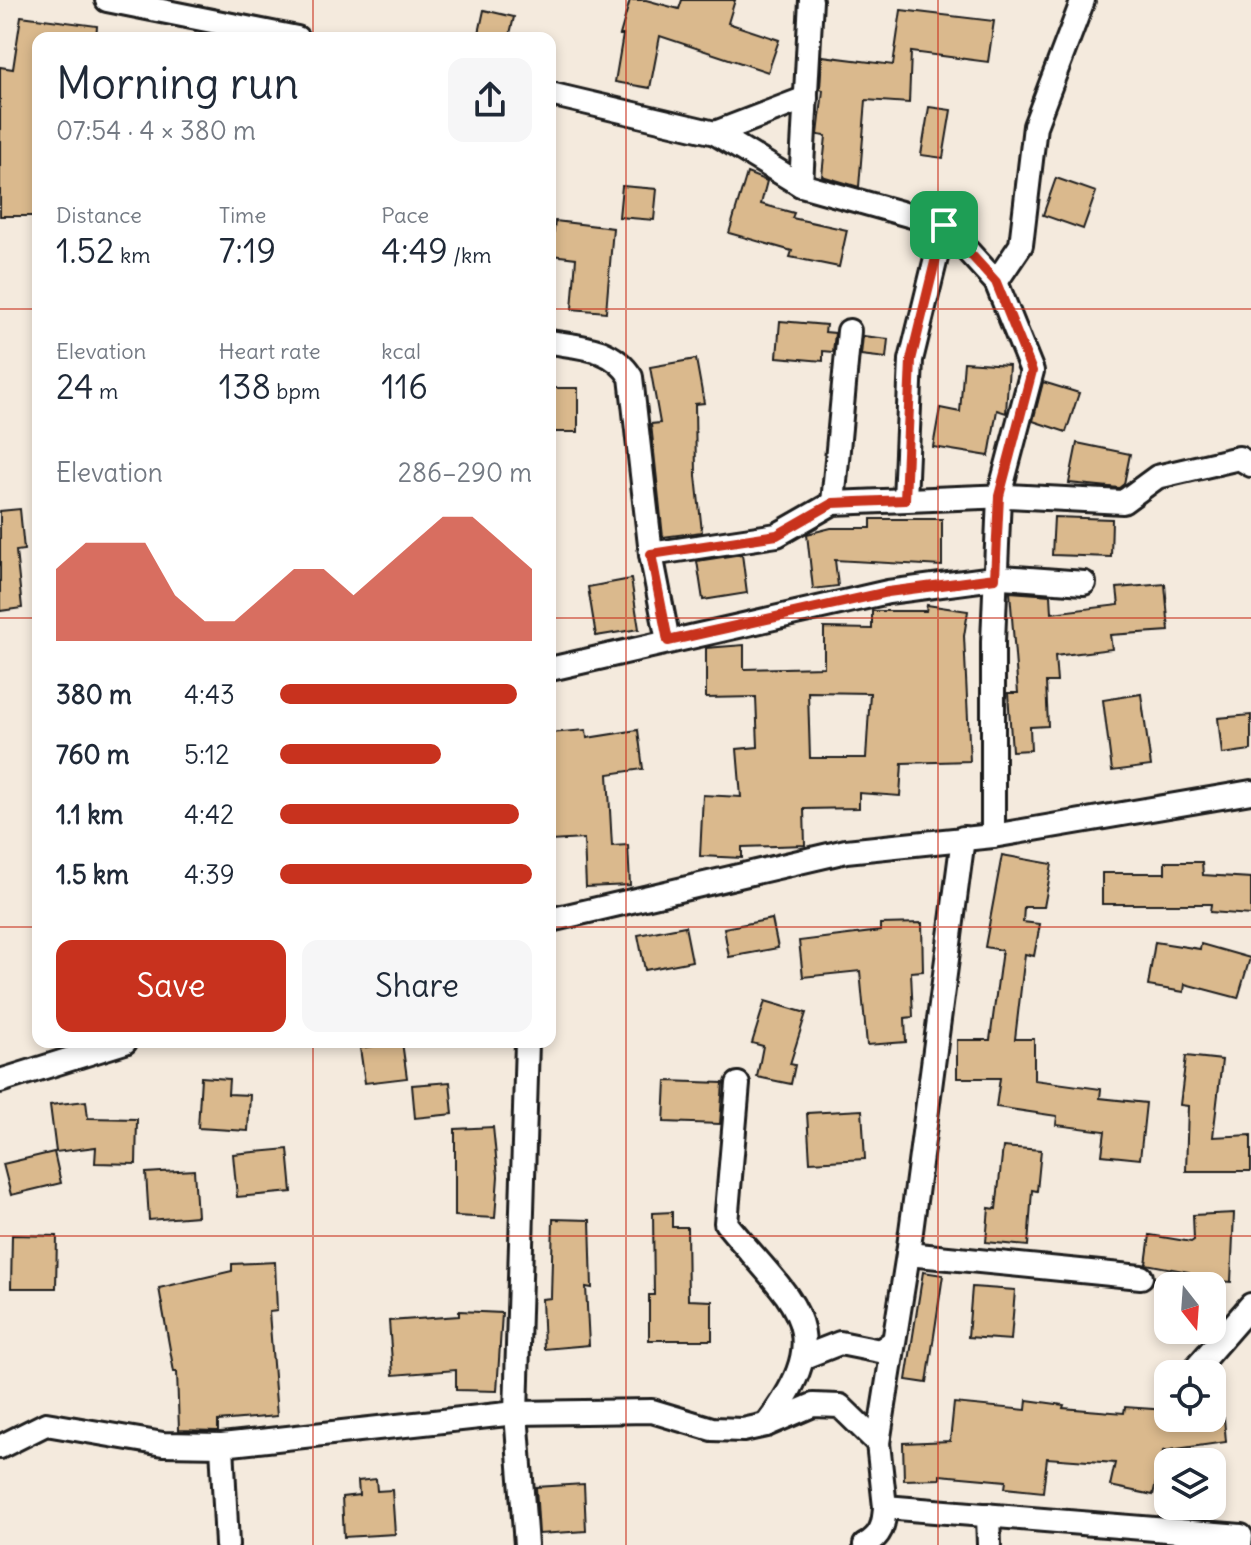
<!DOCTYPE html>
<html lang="en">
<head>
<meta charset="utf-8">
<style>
  body { margin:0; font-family:Delius,sans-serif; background:#f6f6f7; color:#1f2937; height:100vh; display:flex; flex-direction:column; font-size:30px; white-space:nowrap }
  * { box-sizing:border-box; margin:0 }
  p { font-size:26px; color:#747a83 }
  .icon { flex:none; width:44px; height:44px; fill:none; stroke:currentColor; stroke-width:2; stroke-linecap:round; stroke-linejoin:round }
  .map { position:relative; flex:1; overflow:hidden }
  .details { position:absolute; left:32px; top:32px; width:524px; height:1016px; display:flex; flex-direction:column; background:#fff; border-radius:16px; box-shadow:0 4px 12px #0003 }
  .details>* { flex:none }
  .needle { width:52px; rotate:163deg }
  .fabs { position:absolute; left:1154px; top:1272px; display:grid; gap:16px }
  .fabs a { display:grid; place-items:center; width:72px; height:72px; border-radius:16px; background:#fff; box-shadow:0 4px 12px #0003; font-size:40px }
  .pin { position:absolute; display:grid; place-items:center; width:68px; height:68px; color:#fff; margin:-34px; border-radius:16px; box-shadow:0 4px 12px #0006 }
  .round { display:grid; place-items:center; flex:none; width:84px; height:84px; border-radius:16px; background:#f6f6f7 }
  .head { display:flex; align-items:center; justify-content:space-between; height:136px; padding:0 24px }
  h1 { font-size:44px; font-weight:600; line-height:60px }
  .stats { display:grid; grid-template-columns:repeat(3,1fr); gap:12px; height:136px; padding:8px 24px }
  .stats div { display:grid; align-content:center }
  .stats b { font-size:34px; font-weight:600 }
  .stats small { font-size:22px; font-weight:400 }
  .stats p { font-size:22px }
  .chart { height:224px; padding:16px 24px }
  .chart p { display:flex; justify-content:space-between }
  .chart svg { width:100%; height:144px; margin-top:8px; fill:#c8321e; opacity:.7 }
  .button { display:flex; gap:16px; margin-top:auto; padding:16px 24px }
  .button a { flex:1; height:92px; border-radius:16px; background:#c8321e; color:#fff; font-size:32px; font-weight:600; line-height:92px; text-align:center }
  .button a+a { background:#f6f6f7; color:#1f2937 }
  ul { padding:0 24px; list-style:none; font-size:26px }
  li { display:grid; grid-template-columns:128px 96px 1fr; align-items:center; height:60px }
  li i { height:20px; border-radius:10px; background:#c8321e }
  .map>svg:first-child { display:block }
  .building { fill:#dab98d; stroke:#1c1c1c; stroke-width:2; fill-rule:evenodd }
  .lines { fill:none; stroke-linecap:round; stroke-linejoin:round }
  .minor-casing { stroke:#1c1c1c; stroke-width:28 }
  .minor { stroke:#fff; stroke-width:22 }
  .route-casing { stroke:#fff; stroke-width:16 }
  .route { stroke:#c8321e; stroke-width:10 }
  .grid { fill:none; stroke:#c8321e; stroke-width:2; stroke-opacity:0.55 }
</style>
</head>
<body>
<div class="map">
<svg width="1251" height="1545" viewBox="0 0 1251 1545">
  <rect width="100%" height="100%" fill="#f4eadd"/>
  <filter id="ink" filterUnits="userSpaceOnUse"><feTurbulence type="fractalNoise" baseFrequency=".0125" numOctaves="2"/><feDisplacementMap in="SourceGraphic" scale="16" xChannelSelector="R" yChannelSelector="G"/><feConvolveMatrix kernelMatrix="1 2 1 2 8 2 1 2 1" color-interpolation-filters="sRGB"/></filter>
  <g filter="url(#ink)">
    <g class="building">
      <path d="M 630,0 L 646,0 L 679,9 L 682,0 L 735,0 L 728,23 L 779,40 L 768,72 L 660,36 L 650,88 L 615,82 L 623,35 L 620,35 Z"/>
      <path d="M 484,10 L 514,17 L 509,38 L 478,38 Z"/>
      <path d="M 901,10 L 994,21 L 988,62 L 911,52 L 909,103 L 866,100 L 859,187 L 822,176 L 826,136 L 818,135 L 823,90 L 820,89 L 822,56 L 893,65 Z"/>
      <path d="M 21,16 L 97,26 L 96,38 L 38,38 L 38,216 L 0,216 L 0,67 L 13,69 Z"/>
      <path d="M 929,107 L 951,110 L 943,158 L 921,155 Z"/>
      <path d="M 747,173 L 767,181 L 761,204 L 794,213 L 792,218 L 847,230 L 839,267 L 790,257 L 792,251 L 729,233 Z"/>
      <path d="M 1056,178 L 1096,192 L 1083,229 L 1043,215 Z"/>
      <path d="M 622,186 L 657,189 L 654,220 L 619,217 Z"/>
      <path d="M 555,221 L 613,228 L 606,312 L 572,309 L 576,258 L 551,255 Z"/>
      <path d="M 780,321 L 826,325 L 825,332 L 835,333 L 833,352 L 823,351 L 823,361 L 777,357 Z"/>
      <path d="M 863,336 L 888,339 L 886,358 L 861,355 Z"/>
      <path d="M 696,359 L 704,403 L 695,404 L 696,476 L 702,532 L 663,537 L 651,424 L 660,423 L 650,367 Z"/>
      <path d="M 964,362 L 1009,365 L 1006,413 L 997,410 L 989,456 L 933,447 L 940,408 L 960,412 Z"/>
      <path d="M 1043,382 L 1079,393 L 1066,432 L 1033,421 Z"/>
      <rect x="550" y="388" width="28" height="44"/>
      <path d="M 1077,443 L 1130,454 L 1124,484 L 1119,488 L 1069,483 Z"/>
      <path d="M 20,509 L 24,550 L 16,551 L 22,608 L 0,611 L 0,511 Z"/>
      <path d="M 1054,517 L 1112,519 L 1111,557 L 1052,555 Z"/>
      <path d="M 871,519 L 942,519 L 942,566 L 835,560 L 838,586 L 813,589 L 807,534 L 831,528 L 871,528 Z"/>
      <path d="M 742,554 L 747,593 L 703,600 L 697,561 Z"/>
      <path d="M 631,579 L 639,629 L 596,636 L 588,587 Z"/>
      <path d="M 1165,584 L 1169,631 L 1110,635 L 1112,649 L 1055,656 L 1057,682 L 1046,682 L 1048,726 L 1030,727 L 1031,750 L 1012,751 L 1008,693 L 1018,693 L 1010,592 L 1051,595 L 1052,613 L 1119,605 L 1117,588 Z"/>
      <path d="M 927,605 L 968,611 L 964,636 L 970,761 L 902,763 L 900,796 L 859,793 L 859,808 L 804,809 L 805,845 L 742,847 L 742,858 L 700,856 L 703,795 L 741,797 L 737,749 L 758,747 L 756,697 L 706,698 L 706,648 L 744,645 L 744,669 L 824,667 L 824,628 L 872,629 L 872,611 L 926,611 ZM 808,692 L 870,693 L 866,758 L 810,758 Z"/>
      <path d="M 1141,694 L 1151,766 L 1112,771 L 1103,700 Z"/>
      <path d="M 1251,715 L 1251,750 L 1222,754 L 1218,718 Z"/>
      <path d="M 586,730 L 587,738 L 638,730 L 643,769 L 608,774 L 612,846 L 628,845 L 630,885 L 586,887 L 584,839 L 550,841 L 550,733 Z"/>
      <path d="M 1002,855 L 1052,864 L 1044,907 L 1024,907 L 1023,922 L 1040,924 L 1034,956 L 1025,954 L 1015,1039 L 1034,1039 L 1034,1080 L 1101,1089 L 1100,1098 L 1146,1103 L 1140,1159 L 1102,1155 L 1105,1131 L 1056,1125 L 1057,1116 L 996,1107 L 1000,1078 L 957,1078 L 957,1040 L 990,1040 L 1002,950 L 985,947 Z"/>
      <path d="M 1165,862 L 1202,862 L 1203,875 L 1251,878 L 1251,915 L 1210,912 L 1211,904 L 1102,904 L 1102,873 L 1165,873 Z"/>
      <path d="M 772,919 L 778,948 L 729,957 L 724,928 Z"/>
      <path d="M 922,923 L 923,971 L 911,972 L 913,1017 L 905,1018 L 906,1042 L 867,1045 L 860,971 L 803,977 L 799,941 L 880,931 L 880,924 Z"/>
      <path d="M 685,926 L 692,961 L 645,970 L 638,935 Z"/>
      <path d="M 1155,942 L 1200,949 L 1201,944 L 1250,958 L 1238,998 L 1185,984 L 1184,992 L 1148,986 Z"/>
      <path d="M 765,1001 L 806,1013 L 790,1064 L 795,1065 L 791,1084 L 757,1077 L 763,1046 L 752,1043 Z"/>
      <path d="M 402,1042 L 407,1078 L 365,1083 L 360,1048 Z"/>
      <path d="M 1186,1056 L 1222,1060 L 1213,1137 L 1251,1135 L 1251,1171 L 1186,1171 L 1188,1106 L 1180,1105 Z"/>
      <path d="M 201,1077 L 229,1079 L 228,1094 L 250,1095 L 248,1131 L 198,1128 Z"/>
      <path d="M 666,1081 L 723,1083 L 720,1124 L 664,1122 Z"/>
      <path d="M 450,1082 L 453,1114 L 415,1118 L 412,1085 Z"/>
      <path d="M 86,1101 L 88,1118 L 137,1119 L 136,1164 L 95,1163 L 96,1147 L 56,1152 L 50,1105 Z"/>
      <path d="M 862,1110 L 865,1159 L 810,1162 L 807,1113 Z"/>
      <path d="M 493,1127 L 498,1176 L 495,1218 L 455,1216 L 455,1129 Z"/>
      <path d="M 1003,1147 L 1041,1150 L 1037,1191 L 1032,1190 L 1028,1246 L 986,1242 L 989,1208 L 996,1209 Z"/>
      <path d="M 288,1149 L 292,1192 L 237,1197 L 233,1154 Z"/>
      <path d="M 54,1152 L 61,1183 L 11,1195 L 3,1164 Z"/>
      <path d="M 194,1170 L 197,1216 L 149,1220 L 146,1173 Z"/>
      <path d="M 672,1212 L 672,1227 L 687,1227 L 688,1300 L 712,1301 L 712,1340 L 649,1340 L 649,1295 L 654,1295 L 653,1213 Z"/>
      <path d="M 1234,1213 L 1231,1282 L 1188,1279 L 1189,1272 L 1146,1264 L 1150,1235 L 1191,1242 L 1194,1240 L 1193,1215 Z"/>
      <path d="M 553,1219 L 590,1220 L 592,1288 L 586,1287 L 589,1345 L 544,1349 L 542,1299 L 551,1298 Z"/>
      <path d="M 12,1235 L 57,1236 L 56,1288 L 11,1288 Z"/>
      <path d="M 275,1262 L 277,1311 L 269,1312 L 277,1416 L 218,1421 L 218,1431 L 179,1430 L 177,1372 L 174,1372 L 159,1288 L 232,1271 L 232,1264 Z"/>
      <path d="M 923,1272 L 943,1275 L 927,1383 L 906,1380 Z"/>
      <path d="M 972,1287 L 1015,1290 L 1011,1340 L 968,1337 Z"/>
      <path d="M 459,1311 L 502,1313 L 497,1391 L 456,1390 L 456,1370 L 393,1375 L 389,1321 L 459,1316 Z"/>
      <path d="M 1027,1400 L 1064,1405 L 1063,1408 L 1124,1413 L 1125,1407 L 1167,1410 L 1166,1418 L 1224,1418 L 1226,1442 L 1163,1451 L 1153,1495 L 1110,1486 L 1115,1463 L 1047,1458 L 1043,1492 L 1005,1488 L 1006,1481 L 940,1475 L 940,1479 L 904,1480 L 903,1443 L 950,1441 L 954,1403 L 1026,1410 Z"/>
      <path d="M 376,1479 L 377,1491 L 392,1490 L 395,1534 L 344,1537 L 342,1497 L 359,1495 L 358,1481 Z"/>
      <path d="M 584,1484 L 586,1531 L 539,1534 L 536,1487 Z"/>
    </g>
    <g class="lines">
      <g class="minor-casing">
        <g id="minor">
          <path d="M 107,0 L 297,38"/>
          <path d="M 811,0 L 801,185 L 944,225 L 996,282 L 1032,371 L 999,496 L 993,642 L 993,836"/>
          <path d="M 550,94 L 715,133 L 801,185"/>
          <path d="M 715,133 L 806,98"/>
          <path d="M 996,282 L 1021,245 L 1035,126 L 1083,0"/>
          <path d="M 550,342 C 582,347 612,347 631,377 L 651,554 L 668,641"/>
          <path d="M 905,500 L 911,360 L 944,225"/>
          <path d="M 833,503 L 849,331"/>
          <path d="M 651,554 L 777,535 L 833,503 L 1007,496 L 1123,502 L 1157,477 L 1239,458 L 1251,465"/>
          <path d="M 550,669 L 888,592 L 1002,577 L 1084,583"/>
          <path d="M 550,920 L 846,851 L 993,836 L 1251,792"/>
          <path d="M 527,1042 L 516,1413 L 652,1411 L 712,1429 L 743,1430 L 766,1425 L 813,1405 L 840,1406 L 878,1443 L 885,1507 L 1241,1536 L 1240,1545"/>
          <path d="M 0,1081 L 125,1042"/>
          <path d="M 738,1084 L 726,1223 C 790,1303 842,1326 766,1425"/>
          <path d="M 908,1254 L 1141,1277"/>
          <path d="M 804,1357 L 840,1343 L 880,1351 L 894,1341"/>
          <path d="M 1196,1368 L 1251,1305"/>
          <path d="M 878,1443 L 908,1254 L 963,838"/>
          <path d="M 222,1445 L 227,1545"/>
          <path d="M 0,1447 L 46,1424 L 163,1444 L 222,1445 L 516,1413 L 526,1545"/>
          <path d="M 988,1515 L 989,1545"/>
          <path d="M 865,1545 C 881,1536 884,1525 885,1507"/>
        </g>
      </g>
      <use href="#minor" class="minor"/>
    </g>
  </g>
  <g class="lines" filter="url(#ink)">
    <g class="route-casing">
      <path id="route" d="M 944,225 L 996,282 L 1032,371 L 999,496 L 995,578 L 888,592 L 668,641 L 651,554 L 777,535 L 833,503 L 905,500 L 911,360 Z"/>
    </g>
    <use href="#route" class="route"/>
  </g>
  <path class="grid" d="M 313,0 L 313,38M 626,0 L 626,1545M 938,0 L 938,1545M 0,309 L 38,309M 550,309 L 1251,309M 0,618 L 38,618M 550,618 L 1251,618M 0,927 L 38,927M 550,927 L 1251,927M 313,1042 L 313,1545M 0,1236 L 1251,1236"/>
</svg>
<div class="fabs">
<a><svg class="needle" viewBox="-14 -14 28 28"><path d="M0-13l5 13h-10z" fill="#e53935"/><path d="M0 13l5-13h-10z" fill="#747a83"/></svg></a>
<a><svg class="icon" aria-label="locate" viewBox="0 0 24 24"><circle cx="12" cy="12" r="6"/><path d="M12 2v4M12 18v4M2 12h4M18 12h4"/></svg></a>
<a><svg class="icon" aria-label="layers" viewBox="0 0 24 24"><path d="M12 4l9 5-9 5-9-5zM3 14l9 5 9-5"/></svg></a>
</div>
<div class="pin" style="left:944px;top:225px;background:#1e9e55"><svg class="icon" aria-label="arrive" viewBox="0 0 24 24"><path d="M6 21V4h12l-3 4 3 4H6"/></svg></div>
<section class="details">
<div class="head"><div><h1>Morning run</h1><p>07:54 · 4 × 380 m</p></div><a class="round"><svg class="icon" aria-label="share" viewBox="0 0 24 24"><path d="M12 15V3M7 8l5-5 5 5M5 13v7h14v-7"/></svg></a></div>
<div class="stats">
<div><p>Distance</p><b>1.52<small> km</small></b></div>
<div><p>Time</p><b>7:19</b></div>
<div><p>Pace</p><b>4:49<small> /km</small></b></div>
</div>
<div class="stats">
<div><p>Elevation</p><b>24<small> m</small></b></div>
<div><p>Heart rate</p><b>138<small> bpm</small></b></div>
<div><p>kcal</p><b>116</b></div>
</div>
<div class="chart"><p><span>Elevation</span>286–290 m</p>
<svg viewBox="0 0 160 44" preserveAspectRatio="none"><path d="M0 44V22L10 14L20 14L30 14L40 30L50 38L60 38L70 30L80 22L90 22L100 30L110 22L120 14L130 6L140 6L150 14L160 22V44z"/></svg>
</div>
<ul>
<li><b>380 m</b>4:43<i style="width:94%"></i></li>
<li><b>760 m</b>5:12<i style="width:64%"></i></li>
<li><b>1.1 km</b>4:42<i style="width:95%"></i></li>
<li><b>1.5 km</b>4:39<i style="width:100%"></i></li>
</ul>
<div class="button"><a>Save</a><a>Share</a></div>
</section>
</div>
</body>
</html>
